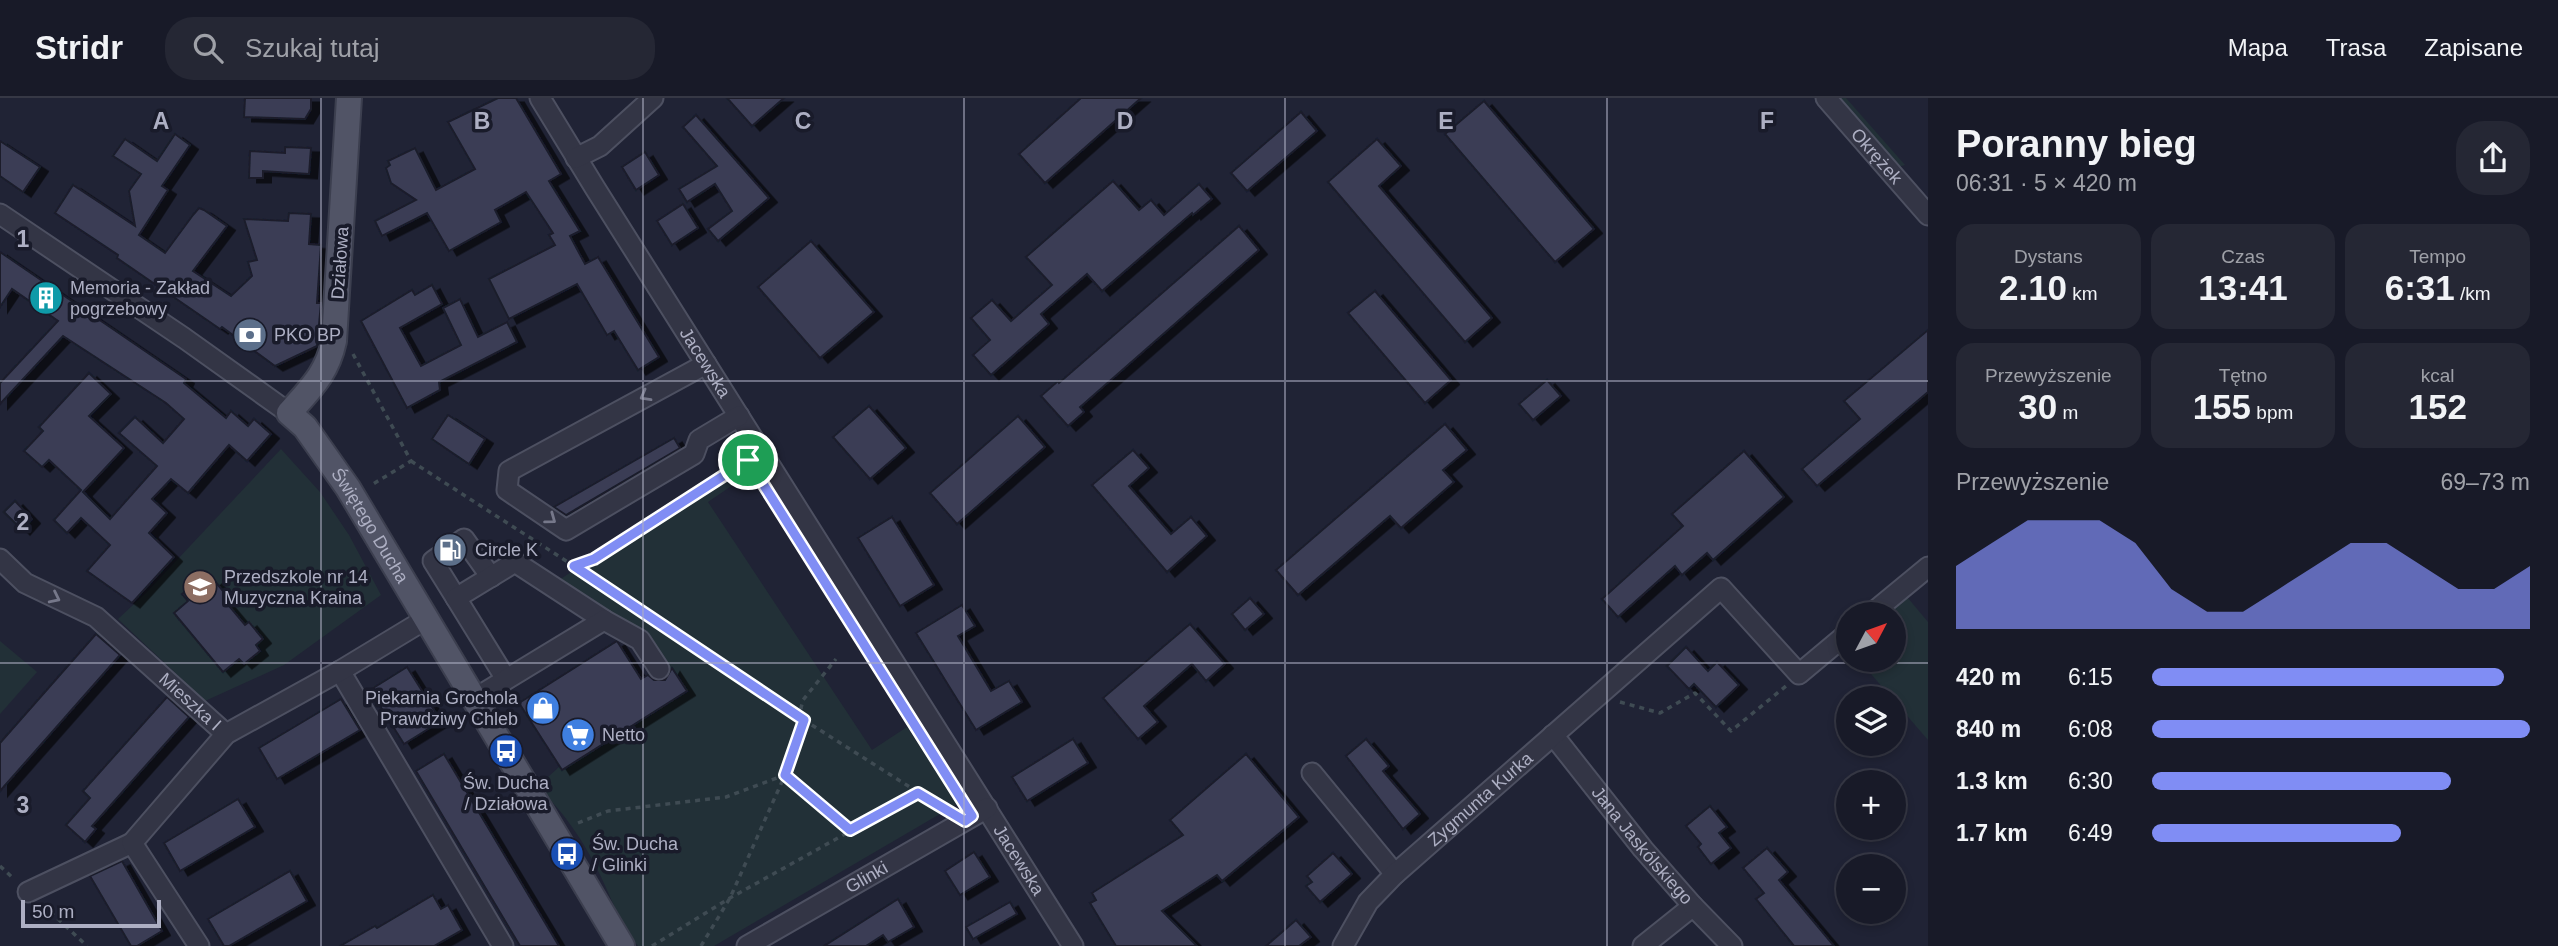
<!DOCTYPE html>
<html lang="pl">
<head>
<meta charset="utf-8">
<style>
  body { margin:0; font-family:Arial,sans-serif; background:#252734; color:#f1f3f6; height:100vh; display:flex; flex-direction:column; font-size:26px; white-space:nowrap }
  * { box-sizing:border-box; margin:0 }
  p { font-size:23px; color:#9fa1a8 }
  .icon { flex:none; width:38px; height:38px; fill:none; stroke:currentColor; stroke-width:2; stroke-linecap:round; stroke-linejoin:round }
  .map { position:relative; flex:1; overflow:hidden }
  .side { display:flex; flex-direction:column; background:#181a28; width:630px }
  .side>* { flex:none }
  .needle { width:46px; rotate:49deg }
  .buttons { position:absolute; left:1836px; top:504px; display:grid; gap:14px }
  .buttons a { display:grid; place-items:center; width:70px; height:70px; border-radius:50%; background:#181a28; box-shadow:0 4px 10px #0003,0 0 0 2px #363845; font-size:35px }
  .scale { position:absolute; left:21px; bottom:18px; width:140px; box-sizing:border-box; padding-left:7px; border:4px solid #adafc3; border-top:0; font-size:19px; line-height:24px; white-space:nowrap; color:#adafc3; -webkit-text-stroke:5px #191b2a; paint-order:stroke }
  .pin { position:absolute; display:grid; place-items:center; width:60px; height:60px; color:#fff; margin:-30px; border:4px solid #fff; border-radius:50%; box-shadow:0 2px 7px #0007 }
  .round { display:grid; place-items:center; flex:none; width:74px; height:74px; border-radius:28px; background:#252734 }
  .summary { display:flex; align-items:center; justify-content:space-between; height:119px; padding:0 28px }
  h1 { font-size:38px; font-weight:600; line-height:52px }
  .figures { display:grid; grid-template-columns:repeat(3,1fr); gap:10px; height:119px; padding:7px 28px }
  .figures div { display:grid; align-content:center; border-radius:18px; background:#252734; text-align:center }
  .figures b { font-size:35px; font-weight:600 }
  .figures small { font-size:19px; font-weight:400 }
  .figures p { font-size:19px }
  .chart { height:196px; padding:14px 28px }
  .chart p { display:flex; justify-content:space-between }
  .chart svg { width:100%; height:126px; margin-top:7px; fill:#808df4; opacity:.7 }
  ul { padding:0 28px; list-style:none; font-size:23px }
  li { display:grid; grid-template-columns:112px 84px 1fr; align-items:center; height:52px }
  li i { height:18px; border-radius:9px; background:#808df4 }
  header { display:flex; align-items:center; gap:42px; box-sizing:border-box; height:98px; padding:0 35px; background:#181a28; border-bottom:2px solid #363845 }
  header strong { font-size:33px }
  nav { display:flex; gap:38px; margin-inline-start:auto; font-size:24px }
  .search { width:490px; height:63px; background:#252734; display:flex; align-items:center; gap:18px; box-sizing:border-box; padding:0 24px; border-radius:28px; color:#9fa1a8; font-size:26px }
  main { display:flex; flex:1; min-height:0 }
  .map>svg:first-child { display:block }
  .green { fill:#223037 }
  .building { fill:#3b3e55; stroke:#1a1d2c; stroke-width:2; filter:url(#shadow) }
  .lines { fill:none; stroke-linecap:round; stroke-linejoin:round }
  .minor-casing { stroke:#4d5061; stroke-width:23 }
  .major-casing { stroke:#3c3f4f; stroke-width:28 }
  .path { stroke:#3f4b53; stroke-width:3.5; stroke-dasharray:5 5; stroke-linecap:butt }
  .minor { stroke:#333545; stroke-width:19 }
  .major { stroke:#515466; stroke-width:24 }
  .oneway { stroke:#76788a }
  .route-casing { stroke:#fff; stroke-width:14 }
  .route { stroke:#808df4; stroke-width:9 }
  .grid { fill:none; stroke:#adafc3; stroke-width:2; stroke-opacity:0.55 }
  .labels { text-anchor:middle; stroke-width:7; stroke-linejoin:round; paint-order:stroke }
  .street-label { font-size:18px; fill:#adafc3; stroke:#191b2a }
  .poi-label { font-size:18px; fill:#adafc3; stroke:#191b2a; text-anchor:start }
  .grid-label { font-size:23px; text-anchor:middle; font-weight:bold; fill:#adafc3; stroke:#191b2a; stroke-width:7; stroke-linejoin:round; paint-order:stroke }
</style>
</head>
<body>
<header>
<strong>Stridr</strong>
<div class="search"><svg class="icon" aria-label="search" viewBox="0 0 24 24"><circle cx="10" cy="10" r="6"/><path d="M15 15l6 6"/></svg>Szukaj tutaj</div>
<nav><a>Mapa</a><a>Trasa</a><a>Zapisane</a></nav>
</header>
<main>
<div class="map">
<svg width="1928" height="848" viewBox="0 0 1928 848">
  <defs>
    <filter id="shadow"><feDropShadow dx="8" dy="4.5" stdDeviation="0" flood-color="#0009"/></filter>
  </defs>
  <rect width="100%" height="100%" fill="#202335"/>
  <g class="green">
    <path d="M 1837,0 L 1846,0 L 1905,67 L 1898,69 Z"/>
    <path d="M 281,351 L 320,394 L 349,437 L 381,497 L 284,567 L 205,603 L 118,521 L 146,495 Z"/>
    <path d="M 738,366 L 746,378 L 708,404 L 872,652 L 907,629 L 957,706 L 714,848 L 638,848 C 618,824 610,795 595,767 C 580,738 565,717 542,693 L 548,679 L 559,669 L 562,672 L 687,593 L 673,570 L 668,573 L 656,547 L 590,499 L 559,482 Z"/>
    <path d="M 1907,499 L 1928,524 L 1928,642 L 1859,562 L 1894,562 L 1894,516 L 1887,516 Z"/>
    <path d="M 0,543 L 37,574 L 0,616 Z"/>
  </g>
  <g class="building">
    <path d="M 245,0 L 311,0 L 311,11 L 305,21 L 244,19 Z"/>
    <path d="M 498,0 L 516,0 L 561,76 L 549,83 L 580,133 L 570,138 L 585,166 L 598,159 L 659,259 L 638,272 L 614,233 L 607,237 L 577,186 L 509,221 L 489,181 L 555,147 L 549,137 L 553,135 L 526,94 L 495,112 L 501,124 L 449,153 L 427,115 L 382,138 L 375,123 L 416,102 L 391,85 L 386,70 L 390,67 L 388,63 L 415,50 L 436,92 L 475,71 L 448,24 Z"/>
    <path d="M 727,0 L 784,0 L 752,28 Z"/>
    <path d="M 1081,0 L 1141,0 L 1045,85 L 1019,56 Z"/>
    <path d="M 1484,3 L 1594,131 L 1555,164 L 1445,36 Z"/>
    <path d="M 1301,14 L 1317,33 L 1247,93 L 1231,75 Z"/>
    <path d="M 696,17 L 769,100 L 718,143 L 708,131 L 732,113 L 715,86 L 687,104 L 679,91 L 717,68 L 683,29 Z"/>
    <path d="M 175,36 L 190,47 L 162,88 L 168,92 L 139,137 L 165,155 L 193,117 L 199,110 L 204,112 L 227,128 L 193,173 L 231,198 L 252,178 L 248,164 L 257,162 L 244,121 L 288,123 L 289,115 L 311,116 L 309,146 L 321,147 L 317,205 L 321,205 L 317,248 L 275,268 L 222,229 L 220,231 L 117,160 L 118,157 L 55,115 L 73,87 L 135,128 L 129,93 L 141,76 L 113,58 L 125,41 L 157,63 Z"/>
    <path d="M 1377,41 L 1401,68 L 1379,88 L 1492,220 L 1465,244 L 1328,84 Z"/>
    <path d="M 0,43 L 40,69 L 23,94 L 0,78 Z"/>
    <path d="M 285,49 L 311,50 L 309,76 L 263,73 L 263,80 L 249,80 L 250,53 L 285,55 Z"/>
    <path d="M 645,54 L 659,77 L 636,92 L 622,69 Z"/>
    <path d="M 1113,83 L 1139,112 L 1151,102 L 1164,117 L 1199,86 L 1212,101 L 1193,117 L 1192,115 L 1102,193 L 1087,176 L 1041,216 L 1049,226 L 991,277 L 973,257 L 990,242 L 971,220 L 992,202 L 1011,223 L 1052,187 L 1026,159 Z"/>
    <path d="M 683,106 L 698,130 L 672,147 L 657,123 Z"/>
    <path d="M 1239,128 L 1259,152 L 1080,309 L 1084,314 L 1068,328 L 1041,298 L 1058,283 L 1059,285 Z"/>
    <path d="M 811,143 L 874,214 L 820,260 L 758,189 Z"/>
    <path d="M 0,154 L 186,281 L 184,285 L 226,320 L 231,313 L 248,328 L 254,321 L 271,336 L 247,363 L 229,347 L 188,395 L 171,381 L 152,401 L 167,415 L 149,435 L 174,459 L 132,505 L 87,473 L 110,447 L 81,420 L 67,435 L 54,422 L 81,392 L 49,362 L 42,369 L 24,353 L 43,333 L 39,329 L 89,275 L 111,296 L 89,318 L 124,350 L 83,394 L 110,421 L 157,368 L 119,335 L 135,319 L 163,345 L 184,321 L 166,305 L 63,238 L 0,306 L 0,285 L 58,223 L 12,191 L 0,209 Z"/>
    <path d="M 432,187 L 442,206 L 400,230 L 421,268 L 461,247 L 443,210 L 460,201 L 478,239 L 507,224 L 517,244 L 439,284 L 440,292 L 407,310 L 361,223 L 412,192 L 415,197 Z"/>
    <path d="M 1375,193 L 1451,282 L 1425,305 L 1348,215 Z"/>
    <path d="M 1928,232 L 1928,294 L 1817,388 L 1802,371 L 1860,321 L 1844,303 Z"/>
    <path d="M 1547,282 L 1561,298 L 1533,322 L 1519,306 Z"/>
    <path d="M 869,308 L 906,350 L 870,381 L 833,339 Z"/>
    <path d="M 448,317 L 485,341 L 469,366 L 432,341 Z"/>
    <path d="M 1018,318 L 1045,349 L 957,426 L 930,395 Z"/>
    <path d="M 1445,326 L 1467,352 L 1443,372 L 1454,384 L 1401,430 L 1390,418 L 1298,497 L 1276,472 Z"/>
    <path d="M 674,340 L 680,350 L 566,417 L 554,409 Z"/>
    <path d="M 1133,352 L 1149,370 L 1129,388 L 1171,436 L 1191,419 L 1207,438 L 1167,474 L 1092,387 Z"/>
    <path d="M 1744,353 L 1784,399 L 1713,462 L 1707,455 L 1682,477 L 1675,468 L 1618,519 L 1602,501 L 1683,428 L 1672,416 Z"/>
    <path d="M 15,403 L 32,421 L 22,432 L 4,414 Z"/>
    <path d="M 892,419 L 934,487 L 900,508 L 858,440 Z"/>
    <path d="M 202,479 L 208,487 L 214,482 L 228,499 L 224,502 L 245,527 L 249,524 L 263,541 L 256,547 L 260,553 L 244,566 L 239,561 L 223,574 L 174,515 L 188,503 L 182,496 Z"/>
    <path d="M 1250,500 L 1264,516 L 1245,532 L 1232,516 Z"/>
    <path d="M 962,507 L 975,528 L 958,538 L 991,593 L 1009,583 L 1022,604 L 976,632 L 916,535 Z"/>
    <path d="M 1190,526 L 1225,566 L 1206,583 L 1192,566 L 1144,608 L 1158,624 L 1138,641 L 1103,600 Z"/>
    <path d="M 96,536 L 120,557 L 0,693 L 0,645 Z"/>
    <path d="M 617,543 L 641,581 L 648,577 L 654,582 L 665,582 L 672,570 L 687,593 L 562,672 L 519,605 Z"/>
    <path d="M 1686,549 L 1708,573 L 1717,564 L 1739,587 L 1716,609 L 1694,586 L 1689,591 L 1667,568 Z"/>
    <path d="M 407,569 L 441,623 L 404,646 L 370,592 Z"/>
    <path d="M 167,599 L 189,619 L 92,728 L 96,731 L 85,744 L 66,727 L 90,700 L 83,693 Z"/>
    <path d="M 341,601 L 360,632 L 277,681 L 259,650 Z"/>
    <path d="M 1073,641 L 1088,665 L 1027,703 L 1012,679 Z"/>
    <path d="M 1366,641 L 1389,668 L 1383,673 L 1420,716 L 1403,731 L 1346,658 Z"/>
    <path d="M 444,656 L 559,848 L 520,848 L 416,673 Z"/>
    <path d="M 1246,656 L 1299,719 L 1222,783 L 1217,777 L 1162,813 L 1197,848 L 1116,848 L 1090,805 L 1096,802 L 1092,795 L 1183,737 L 1170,722 Z"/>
    <path d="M 238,701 L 255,729 L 180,773 L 164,745 Z"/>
    <path d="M 1710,708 L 1727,729 L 1719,735 L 1731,750 L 1711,766 L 1698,749 L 1701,746 L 1686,728 Z"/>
    <path d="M 1767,750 L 1788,774 L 1779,782 L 1834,848 L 1794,848 L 1756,801 L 1764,795 L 1743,770 Z"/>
    <path d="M 974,754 L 990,779 L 960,797 L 945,773 Z"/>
    <path d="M 1333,755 L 1352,776 L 1320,804 L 1306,788 L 1312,784 L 1307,778 Z"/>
    <path d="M 122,763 L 162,833 L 137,848 L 131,848 L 90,778 Z"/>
    <path d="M 290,773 L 307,803 L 229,848 L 224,848 L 208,821 Z"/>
    <path d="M 433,797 L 441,811 L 448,807 L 462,832 L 434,848 L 340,848 L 375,828 L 377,830 Z"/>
    <path d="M 898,801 L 914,829 L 888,844 L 883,837 L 866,848 L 824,848 Z"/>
    <path d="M 1010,804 L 1017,816 L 973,841 L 966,829 Z"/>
    <path d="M 1296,822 L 1311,839 L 1299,848 L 1266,848 Z"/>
  </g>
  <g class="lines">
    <g class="minor-casing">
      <g id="minor">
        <path id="s1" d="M 540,0 L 595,90 L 1073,848"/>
        <path id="s2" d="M 1826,0 L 1928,117"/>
        <path d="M 576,60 L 600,48 L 653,0"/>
        <path d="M 0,116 L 184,240 L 289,315"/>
        <path d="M 706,266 L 509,373 L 507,392 L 566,432 L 694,356 L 699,342 L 739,318"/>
        <path id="s3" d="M 0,461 L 25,485 L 96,519 L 226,636"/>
        <path d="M 456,500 L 433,463 L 464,441 L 491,479"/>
        <path d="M 1871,516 L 1928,469"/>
        <path d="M 340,573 L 503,848"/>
        <path d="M 506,581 L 456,500 L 515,464 L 604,522"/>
        <path d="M 474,601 L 604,522 L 640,542 L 659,571"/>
        <path id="s4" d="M 1553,637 L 1643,751 L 1693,808 L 1643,848"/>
        <path d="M 1312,675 L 1395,776"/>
        <path d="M 28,794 L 132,745"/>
        <path d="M 1693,808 L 1732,848"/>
        <path d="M 199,848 L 132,745 L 226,636 L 340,573 L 426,521"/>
        <path id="s5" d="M 747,848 L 987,710"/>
        <path id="s6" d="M 1343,848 L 1368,804 L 1395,776 L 1721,490 L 1799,576 L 1848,535"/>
      </g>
    </g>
    <g class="major-casing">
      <g id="major">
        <path id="s7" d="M 349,0 L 334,243 C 327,276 310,291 289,315 L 305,329 L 348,390 L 622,848"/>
      </g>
    </g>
    <g class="path">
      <path d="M 353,256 L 411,363 L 373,386"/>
      <path d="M 411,363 L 574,468 L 804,622 L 946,712"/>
      <path d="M 574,468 L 594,462 L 745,364"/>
      <path d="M 1620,604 L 1660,615 L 1695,595 L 1731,633 L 1786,588"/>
      <path d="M 578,725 L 608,713 L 726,699 L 785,677 L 850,732"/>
      <path d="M 0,768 L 14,781"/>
      <path d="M 43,807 L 87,848"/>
      <path d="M 652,848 L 730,800 L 917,696"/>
      <path d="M 701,848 L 730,800 L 785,677 L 804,622 L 801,610 L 803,602 L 836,561"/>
    </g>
    <use href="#minor" class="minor"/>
    <use href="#major" class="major"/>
  </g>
  <defs><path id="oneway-chevron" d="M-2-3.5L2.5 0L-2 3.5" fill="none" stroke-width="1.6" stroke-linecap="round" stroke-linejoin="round" transform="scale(1.75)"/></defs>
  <g class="oneway">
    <use href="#oneway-chevron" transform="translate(645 298) rotate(151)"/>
    <use href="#oneway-chevron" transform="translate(551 421) rotate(36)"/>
    <use href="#oneway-chevron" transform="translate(55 500) rotate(26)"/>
  </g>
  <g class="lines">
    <g class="route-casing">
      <path id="route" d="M 748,362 L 972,718 L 965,723 L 918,695 L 850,732 L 785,677 L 804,622 L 574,468 L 594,461 Z"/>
    </g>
    <use href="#route" class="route"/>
  </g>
  <path class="grid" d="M 321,0 L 321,848M 643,0 L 643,848M 964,0 L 964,848M 1285,0 L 1285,848M 1607,0 L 1607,848M 0,283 L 1928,283M 0,565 L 1928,565"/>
  <defs>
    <g id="building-disc" transform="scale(1.75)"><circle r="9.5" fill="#0f9aa8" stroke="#191b2a"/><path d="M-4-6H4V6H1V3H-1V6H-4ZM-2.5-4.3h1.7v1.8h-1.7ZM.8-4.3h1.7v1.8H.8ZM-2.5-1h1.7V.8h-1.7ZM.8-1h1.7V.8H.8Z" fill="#fff"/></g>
    <g id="bank-disc" transform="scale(1.75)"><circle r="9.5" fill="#5c6f8a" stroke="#191b2a"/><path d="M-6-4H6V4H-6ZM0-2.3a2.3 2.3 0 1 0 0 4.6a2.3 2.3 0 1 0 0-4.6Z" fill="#fff"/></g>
    <g id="fuel-disc" transform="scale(1.75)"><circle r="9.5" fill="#5c6f8a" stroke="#191b2a"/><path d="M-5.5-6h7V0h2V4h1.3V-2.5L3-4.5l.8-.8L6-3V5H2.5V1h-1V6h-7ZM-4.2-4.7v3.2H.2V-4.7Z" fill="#fff"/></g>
    <g id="school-disc" transform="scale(1.75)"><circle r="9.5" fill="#8d6e63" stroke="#191b2a"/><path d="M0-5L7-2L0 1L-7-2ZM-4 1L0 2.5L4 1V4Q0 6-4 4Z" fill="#fff"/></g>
    <g id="shop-disc" transform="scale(1.75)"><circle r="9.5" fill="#3f7fe0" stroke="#191b2a"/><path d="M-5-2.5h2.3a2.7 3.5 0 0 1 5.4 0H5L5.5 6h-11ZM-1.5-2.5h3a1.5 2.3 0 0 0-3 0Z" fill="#fff"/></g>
    <g id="supermarket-disc" transform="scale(1.75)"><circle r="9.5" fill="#3f7fe0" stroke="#191b2a"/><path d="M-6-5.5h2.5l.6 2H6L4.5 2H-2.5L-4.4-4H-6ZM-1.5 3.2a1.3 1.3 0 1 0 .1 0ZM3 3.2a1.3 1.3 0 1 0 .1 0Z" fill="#fff"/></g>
    <g id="bus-disc" transform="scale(1.75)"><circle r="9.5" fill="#1a4fb4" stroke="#191b2a"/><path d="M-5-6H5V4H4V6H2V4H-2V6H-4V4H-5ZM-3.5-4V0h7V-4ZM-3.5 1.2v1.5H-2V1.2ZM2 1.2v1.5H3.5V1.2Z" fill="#fff"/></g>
  </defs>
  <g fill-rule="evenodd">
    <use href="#building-disc" x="46" y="200"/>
    <use href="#bank-disc" x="250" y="237"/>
    <use href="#fuel-disc" x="450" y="452"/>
    <use href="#school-disc" x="200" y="489"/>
    <use href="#shop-disc" x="543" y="610"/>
    <use href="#supermarket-disc" x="578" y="637"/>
    <use href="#bus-disc" x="506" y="653"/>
    <use href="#bus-disc" x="567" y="756"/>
  </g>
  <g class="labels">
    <g class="street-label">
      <text dy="6" stroke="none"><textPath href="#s2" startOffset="77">Okrężek</textPath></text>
      <text transform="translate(340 165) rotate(-86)" y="6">Działowa</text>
      <text dy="6" stroke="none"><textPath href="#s1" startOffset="312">Jacewska</textPath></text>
      <text dy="6" stroke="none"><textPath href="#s7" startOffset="469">Świętego Ducha</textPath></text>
      <text dy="6" stroke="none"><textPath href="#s3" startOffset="240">Mieszka I</textPath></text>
      <text dy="6" stroke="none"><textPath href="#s6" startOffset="203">Zygmunta Kurka</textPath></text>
      <text dy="6" stroke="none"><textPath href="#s4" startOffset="142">Jana Jaskólskiego</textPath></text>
      <text dy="6" stroke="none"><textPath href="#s1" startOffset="900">Jacewska</textPath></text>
      <text dy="6" stroke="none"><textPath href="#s5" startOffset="138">Glinki</textPath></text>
    </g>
    <g class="poi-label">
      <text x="70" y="196">Memoria - Zakład<tspan x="70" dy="21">pogrzebowy</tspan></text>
      <text x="274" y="243">PKO BP</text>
      <text x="475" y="458">Circle K</text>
      <text x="224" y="485">Przedszkole nr 14<tspan x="224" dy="21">Muzyczna Kraina</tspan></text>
      <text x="518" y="606" text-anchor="end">Piekarnia Grochola<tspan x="518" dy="21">Prawdziwy Chleb</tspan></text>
      <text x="602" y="643">Netto</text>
      <text x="506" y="691" text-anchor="middle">Św. Ducha<tspan x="506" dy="21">/ Działowa</tspan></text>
      <text x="592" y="752">Św. Ducha<tspan x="592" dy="21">/ Glinki</tspan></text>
    </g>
  </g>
  <g class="grid-label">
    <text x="161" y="31">A</text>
    <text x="482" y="31">B</text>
    <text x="803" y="31">C</text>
    <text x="1125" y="31">D</text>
    <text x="1446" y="31">E</text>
    <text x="1767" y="31">F</text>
    <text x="23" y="149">1</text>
    <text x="23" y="432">2</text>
    <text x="23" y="715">3</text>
  </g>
</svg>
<div class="buttons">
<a><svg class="needle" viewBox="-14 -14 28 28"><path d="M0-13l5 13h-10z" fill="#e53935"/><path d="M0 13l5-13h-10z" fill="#9fa1a8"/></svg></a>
<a><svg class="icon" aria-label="layers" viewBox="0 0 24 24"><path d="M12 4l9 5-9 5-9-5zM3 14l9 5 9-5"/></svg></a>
<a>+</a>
<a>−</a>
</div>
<div class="scale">50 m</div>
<div class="pin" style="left:748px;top:362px;background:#1e9e55"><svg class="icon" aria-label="arrive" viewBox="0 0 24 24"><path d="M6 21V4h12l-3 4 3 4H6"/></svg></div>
</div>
<section class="side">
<div class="summary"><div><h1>Poranny bieg</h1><p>06:31 · 5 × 420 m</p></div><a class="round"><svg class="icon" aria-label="share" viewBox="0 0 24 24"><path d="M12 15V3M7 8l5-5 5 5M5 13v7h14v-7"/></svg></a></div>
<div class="figures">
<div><p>Dystans</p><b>2.10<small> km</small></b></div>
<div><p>Czas</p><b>13:41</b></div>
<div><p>Tempo</p><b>6:31<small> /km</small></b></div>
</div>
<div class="figures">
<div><p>Przewyższenie</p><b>30<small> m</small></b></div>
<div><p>Tętno</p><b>155<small> bpm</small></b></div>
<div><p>kcal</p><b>152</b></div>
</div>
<div class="chart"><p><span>Przewyższenie</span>69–73 m</p>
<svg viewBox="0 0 160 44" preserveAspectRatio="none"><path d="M0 44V22L10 14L20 6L30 6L40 6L50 14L60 30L70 38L80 38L90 30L100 22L110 14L120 14L130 22L140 30L150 30L160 22V44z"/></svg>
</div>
<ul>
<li><b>420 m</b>6:15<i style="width:93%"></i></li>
<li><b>840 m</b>6:08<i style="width:100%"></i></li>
<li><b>1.3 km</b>6:30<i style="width:79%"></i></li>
<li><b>1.7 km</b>6:49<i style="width:66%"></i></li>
</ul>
</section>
</main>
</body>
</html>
